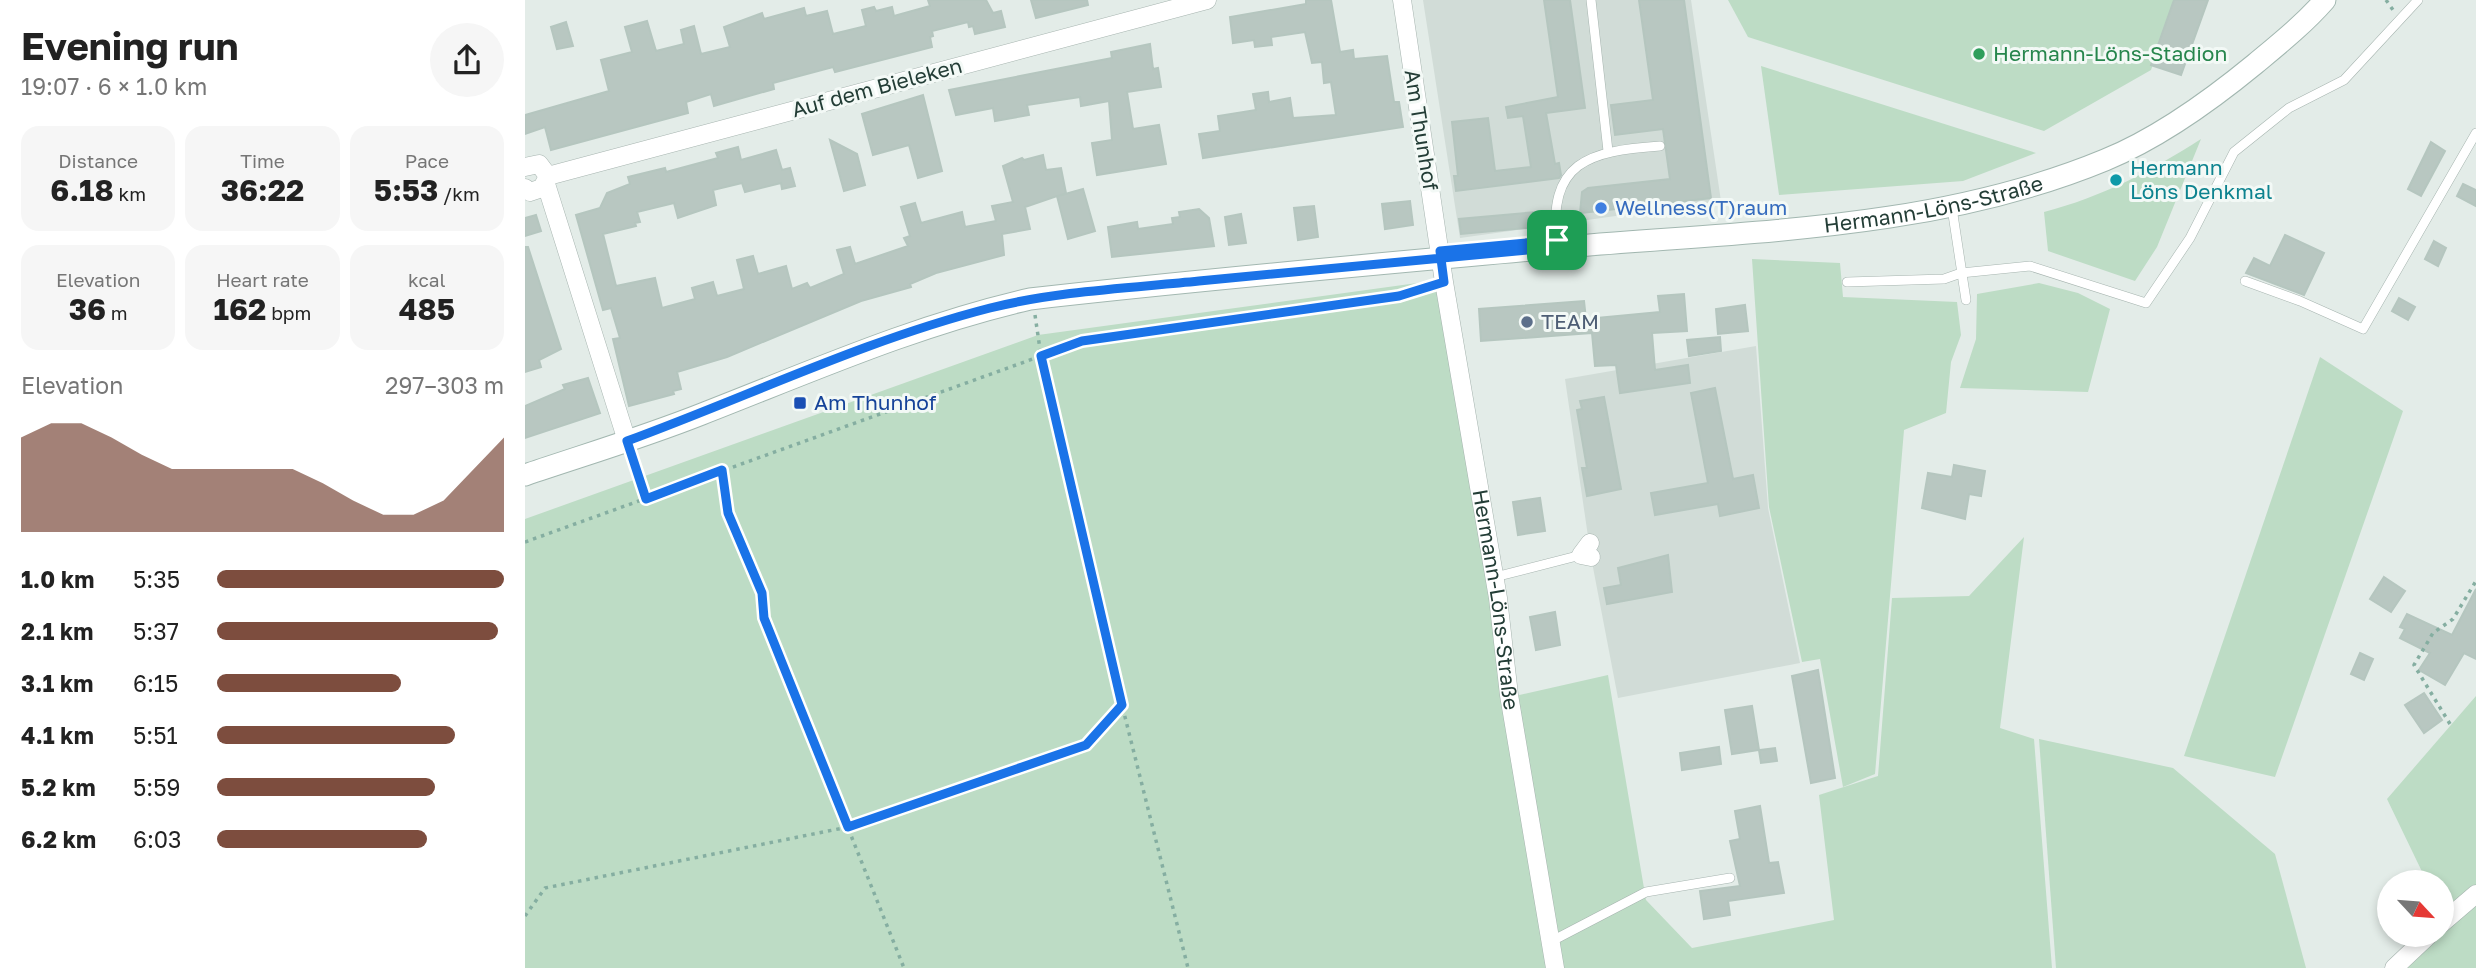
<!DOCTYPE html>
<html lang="en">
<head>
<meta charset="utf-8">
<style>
  body { margin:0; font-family:"Golos Text",sans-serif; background:#f6f6f6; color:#222; height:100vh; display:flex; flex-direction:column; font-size:26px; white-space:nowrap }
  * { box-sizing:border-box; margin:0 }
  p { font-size:23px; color:#767676 }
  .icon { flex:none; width:38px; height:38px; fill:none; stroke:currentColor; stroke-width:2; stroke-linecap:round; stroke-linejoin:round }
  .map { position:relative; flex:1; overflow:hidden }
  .drawer { display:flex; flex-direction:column; background:#fff; width:525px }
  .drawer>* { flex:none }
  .needle { width:46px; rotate:116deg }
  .tools { position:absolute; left:1852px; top:870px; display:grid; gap:14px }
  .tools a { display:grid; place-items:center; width:77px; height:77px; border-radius:50%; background:#fff; box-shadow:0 4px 10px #0003; font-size:35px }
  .pin { position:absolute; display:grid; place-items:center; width:60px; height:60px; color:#fff; margin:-30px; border-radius:14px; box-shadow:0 4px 10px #0006 }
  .round { display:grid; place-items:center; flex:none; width:74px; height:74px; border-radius:37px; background:#f6f6f6 }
  .head { display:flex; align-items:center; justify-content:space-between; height:119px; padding:0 21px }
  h1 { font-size:38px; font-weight:700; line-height:52px }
  .metrics { display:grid; grid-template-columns:repeat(3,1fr); gap:10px; height:119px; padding:7px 21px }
  .metrics div { display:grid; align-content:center; border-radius:18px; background:#f6f6f6; text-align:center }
  .metrics b { font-size:30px; font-weight:700 }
  .metrics small { font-size:19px; font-weight:400 }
  .metrics p { font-size:19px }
  .chart { height:196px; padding:14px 21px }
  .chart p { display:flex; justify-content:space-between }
  .chart svg { width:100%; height:126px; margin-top:7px; fill:#7d4d3e; opacity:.7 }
  ul { padding:0 21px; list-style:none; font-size:23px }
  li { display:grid; grid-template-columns:112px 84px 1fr; align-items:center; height:52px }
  li i { height:18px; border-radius:9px; background:#7d4d3e }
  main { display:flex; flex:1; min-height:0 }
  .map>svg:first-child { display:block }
  .built { fill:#d1dcd7 }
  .green { fill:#bddcc5 }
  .building { fill:#b8c7c1; stroke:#b5c6bf; stroke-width:2 }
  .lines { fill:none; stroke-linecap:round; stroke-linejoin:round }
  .lane-casing { stroke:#a6b4af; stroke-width:10 }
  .street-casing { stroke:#a6b4af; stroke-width:19 }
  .secondary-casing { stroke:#a2b7b0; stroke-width:23 }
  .path { stroke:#85aea1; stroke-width:3.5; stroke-dasharray:3.5 5; stroke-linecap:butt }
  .lane { stroke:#fff; stroke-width:9 }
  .street { stroke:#fff; stroke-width:18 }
  .secondary { stroke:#fff; stroke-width:21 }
  .route-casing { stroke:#fff; stroke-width:14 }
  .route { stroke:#1a73e8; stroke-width:9 }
  .leisure-dot { fill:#2e9e5b; stroke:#f3f9f6; stroke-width:2.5 }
  .culture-dot { fill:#0f9aa8; stroke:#f3f9f6; stroke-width:2.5 }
  .shop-dot { fill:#3f7fe0; stroke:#f3f9f6; stroke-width:2.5 }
  .service-dot { fill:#5c6f8a; stroke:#f3f9f6; stroke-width:2.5 }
  .transit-dot { fill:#1a4fb4; stroke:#f3f9f6; stroke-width:2.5 }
  .labels { text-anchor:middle; stroke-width:6; stroke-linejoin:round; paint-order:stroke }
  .leisure-label { font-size:21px; fill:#27864d; stroke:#f3f9f6; text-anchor:start }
  .street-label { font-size:21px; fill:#233d36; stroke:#f3f9f6 }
  .culture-label { font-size:21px; fill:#0d838f; stroke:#f3f9f6; text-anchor:start }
  .shop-label { font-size:21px; fill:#366cbe; stroke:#f3f9f6; text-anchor:start }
  .service-label { font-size:21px; fill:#4e5e75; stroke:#f3f9f6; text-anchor:start }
  .transit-label { font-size:21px; fill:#164399; stroke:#f3f9f6; text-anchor:start }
</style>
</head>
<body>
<main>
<section class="drawer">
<div class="head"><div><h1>Evening run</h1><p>19:07 · 6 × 1.0 km</p></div><a class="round"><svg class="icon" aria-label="share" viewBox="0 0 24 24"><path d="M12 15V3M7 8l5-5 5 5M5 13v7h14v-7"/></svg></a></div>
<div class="metrics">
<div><p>Distance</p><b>6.18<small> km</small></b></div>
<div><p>Time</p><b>36:22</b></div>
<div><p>Pace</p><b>5:53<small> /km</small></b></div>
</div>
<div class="metrics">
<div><p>Elevation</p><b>36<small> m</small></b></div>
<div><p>Heart rate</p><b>162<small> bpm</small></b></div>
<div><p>kcal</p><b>485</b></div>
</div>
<div class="chart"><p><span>Elevation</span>297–303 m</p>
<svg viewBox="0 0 160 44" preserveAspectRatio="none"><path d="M0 44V11L10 6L20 6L30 11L40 17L50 22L60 22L70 22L80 22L90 22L100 27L110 33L120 38L130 38L140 33L150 22L160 11V44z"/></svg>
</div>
<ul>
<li><b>1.0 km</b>5:35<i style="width:100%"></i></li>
<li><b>2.1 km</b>5:37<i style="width:98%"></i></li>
<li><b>3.1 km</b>6:15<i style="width:64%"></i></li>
<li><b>4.1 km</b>5:51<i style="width:83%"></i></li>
<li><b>5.2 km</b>5:59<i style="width:76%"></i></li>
<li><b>6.2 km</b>6:03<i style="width:73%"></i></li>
</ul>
</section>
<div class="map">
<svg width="1951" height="968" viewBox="0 0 1951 968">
  <rect width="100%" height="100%" fill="#e3ece8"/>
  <g class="built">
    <path d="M 898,0 L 1166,0 L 1196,201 L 935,238 Z"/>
    <path d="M 1231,346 L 1243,508 L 1275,663 L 1093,698 L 1066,557 L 1040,379 Z"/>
  </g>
  <g class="green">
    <path d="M 1203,0 L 1651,0 L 1626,70 L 1519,131 L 1223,37 Z"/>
    <path d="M 1236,66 L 1511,153 L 1438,181 L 1254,195 Z"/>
    <path d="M 1676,139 L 1632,247 L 1610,281 L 1523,251 L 1519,212 C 1577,197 1626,171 1676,139 Z"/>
    <path d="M 1227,259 L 1315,263 L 1318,297 L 1432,302 L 1436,335 L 1426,362 L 1421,413 L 1379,430 L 1350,774 L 1318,787 L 1295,659 L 1277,662 L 1244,507 Z"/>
    <path d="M 914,280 L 981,698 L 1083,675 L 1121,900 L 1167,948 L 1309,920 L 1294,795 L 1353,776 L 1367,598 L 1444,596 L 1499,537 L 1475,728 L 1509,739 L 1527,968 L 0,968 L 0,519 L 513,335 Z"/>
    <path d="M 1514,283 L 1553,293 L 1585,309 L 1563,392 L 1435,388 L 1451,339 L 1452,294 Z"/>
    <path d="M 1795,357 L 1878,411 L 1750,777 L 1659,756 Z"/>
    <path d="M 1951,696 L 1951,885 L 1918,914 L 1916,882 L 1902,882 L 1862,799 Z"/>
    <path d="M 1514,739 L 1648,768 L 1750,854 L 1781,968 L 1531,968 Z"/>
    <path d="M 1951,903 L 1951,968 L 1880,968 L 1943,910 Z"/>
  </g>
  <g class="building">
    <path d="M 403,0 L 461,0 L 468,13 L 476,11 L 480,27 L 450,34 L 448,26 L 444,27 L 443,22 L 407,31 L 408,36 L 405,37 L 407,47 L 310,72 L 308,67 L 248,83 L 249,89 L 189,106 L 186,94 L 161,102 L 163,113 L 26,150 L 20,127 L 0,134 L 0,115 L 84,91 L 76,60 L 107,52 L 100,27 L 122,21 L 131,51 L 159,44 L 156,30 L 169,26 L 176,54 L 205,47 L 199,27 L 237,13 L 239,19 L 279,8 L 281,16 L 302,11 L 308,34 L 341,26 L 337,10 L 349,7 L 351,11 L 367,7 L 369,16 L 405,6 Z"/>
    <path d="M 506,0 L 562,0 L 563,5 L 511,18 Z"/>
    <path d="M 781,0 L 806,0 L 815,52 L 828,50 L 829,59 L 862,56 L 869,102 L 874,102 L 878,127 L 678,158 L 674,134 L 695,131 L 693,116 L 731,110 L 728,94 L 743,92 L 744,102 L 765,98 L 768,118 L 811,115 L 806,82 L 799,83 L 797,62 L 787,63 L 780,32 L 746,37 L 747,45 L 730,47 L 729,40 L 708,43 L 705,17 L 781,4 Z"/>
    <path d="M 1019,0 L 1045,0 L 1060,108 L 1021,113 L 1030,164 L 1034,163 L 1036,175 L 1034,178 L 931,191 L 929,176 L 933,176 L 927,122 L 963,118 L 970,171 L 1006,167 L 998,116 L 983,118 L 981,107 L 1033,97 Z"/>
    <path d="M 1114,0 L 1159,0 L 1186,198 L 1055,213 L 1057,192 L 1063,188 L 1145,179 L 1138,129 L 1090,135 L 1086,105 L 1128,100 Z"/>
    <path d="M 1649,0 L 1683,0 L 1656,75 L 1626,65 Z"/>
    <path d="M 41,22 L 48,46 L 32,49 L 26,27 Z"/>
    <path d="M 625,44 L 628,69 L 633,68 L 636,87 L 602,92 L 608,129 L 634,125 L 641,164 L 572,175 L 567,143 L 587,140 L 584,101 L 556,106 L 555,97 L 502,105 L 504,115 L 470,121 L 468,108 L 431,115 L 424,90 L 587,58 L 586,52 Z"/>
    <path d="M 398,95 L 417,171 L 393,178 L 384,145 L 348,155 L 337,114 Z"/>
    <path d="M 305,140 L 332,154 L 340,185 L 319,191 Z"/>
    <path d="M 1906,142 L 1920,151 L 1896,196 L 1883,189 Z"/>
    <path d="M 213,147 L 216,160 L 251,150 L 257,170 L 265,168 L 270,186 L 257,189 L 256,183 L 220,192 L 217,183 L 188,190 L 191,205 L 153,218 L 149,203 L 112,212 L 115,222 L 110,223 L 111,226 L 78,234 L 91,286 L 130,278 L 137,308 L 170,299 L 167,288 L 188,282 L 192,296 L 219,289 L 212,260 L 228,256 L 233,274 L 261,266 L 267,289 L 282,283 L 285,288 L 319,274 L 312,250 L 325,247 L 330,264 L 383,246 L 379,238 L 385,236 L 376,207 L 390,203 L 396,223 L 437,212 L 440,227 L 471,221 L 467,206 L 488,202 L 478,166 L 497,158 L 499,160 L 518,155 L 521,170 L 536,168 L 541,193 L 533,196 L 558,189 L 570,231 L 543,239 L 532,196 L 500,207 L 505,229 L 477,234 L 479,255 L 411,273 L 385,284 L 386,287 L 336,301 L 202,357 L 152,372 L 156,389 L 148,391 L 149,394 L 104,406 L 88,339 L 95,338 L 86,308 L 78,310 L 51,215 L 75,208 L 82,193 L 105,184 L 103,177 L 140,168 L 141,172 L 193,158 L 191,153 Z"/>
    <path d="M 1938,184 L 1951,190 L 1951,206 L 1932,196 Z"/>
    <path d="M 885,201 L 888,225 L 860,229 L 857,204 Z"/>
    <path d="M 789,206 L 793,237 L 773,240 L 769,208 Z"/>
    <path d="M 674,209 L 684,218 L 689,246 L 587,257 L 583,227 L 612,222 L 613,229 L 648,224 L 647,218 L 655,217 L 654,212 Z"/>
    <path d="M 1011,212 L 1013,227 L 936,234 L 934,219 Z"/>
    <path d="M 716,214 L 721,243 L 704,245 L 700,217 Z"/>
    <path d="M 11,215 L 16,231 L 0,236 L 0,218 Z"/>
    <path d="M 1760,235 L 1799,253 L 1779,295 L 1721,273 L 1729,258 L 1745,266 Z"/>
    <path d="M 1909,241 L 1921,248 L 1913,266 L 1900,259 Z"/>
    <path d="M 0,247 L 3,247 L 36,349 L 14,360 L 16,367 L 0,372 Z"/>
    <path d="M 1159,294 L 1162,331 L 1127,333 L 1130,370 L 1163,365 L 1165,383 L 1095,393 L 1091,365 L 1070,366 L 1067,333 L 956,341 L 954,309 L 1059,301 L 1061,319 L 1135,312 L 1133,296 Z"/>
    <path d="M 1874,298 L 1890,307 L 1883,320 L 1867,311 Z"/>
    <path d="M 1220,305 L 1223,331 L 1193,334 L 1191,309 Z"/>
    <path d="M 1195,337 L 1196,351 L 1164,356 L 1162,340 Z"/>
    <path d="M 63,378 L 75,413 L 0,438 L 0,406 L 40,389 L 38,385 Z"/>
    <path d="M 1190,388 L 1208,479 L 1228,475 L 1234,508 L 1195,516 L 1193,504 L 1130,515 L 1126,493 L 1183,483 L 1166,393 Z"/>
    <path d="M 1079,397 L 1096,489 L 1062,496 L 1057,468 L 1062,468 L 1052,410 L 1057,409 L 1055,401 Z"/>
    <path d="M 1429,465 L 1460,471 L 1456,496 L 1444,494 L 1440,519 L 1397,508 L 1403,473 L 1427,477 Z"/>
    <path d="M 1015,498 L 1020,531 L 993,535 L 988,502 Z"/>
    <path d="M 1143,555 L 1147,592 L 1082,604 L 1079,588 L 1096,585 L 1093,568 Z"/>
    <path d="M 1859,577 L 1880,591 L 1866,612 L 1845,599 Z"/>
    <path d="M 1951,589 L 1951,659 L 1939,653 L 1920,685 L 1894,670 L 1905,653 L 1875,638 L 1880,629 L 1875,627 L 1882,614 L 1927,635 Z"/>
    <path d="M 1030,612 L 1035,645 L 1011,650 L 1005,617 Z"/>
    <path d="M 1835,653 L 1848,659 L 1839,680 L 1826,674 Z"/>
    <path d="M 1293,670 L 1310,778 L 1286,783 L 1267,676 Z"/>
    <path d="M 1899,693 L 1917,720 L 1899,733 L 1880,705 Z"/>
    <path d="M 1227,706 L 1234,750 L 1207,754 L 1200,710 Z"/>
    <path d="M 1194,747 L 1196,764 L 1157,770 L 1155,753 Z"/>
    <path d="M 1250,748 L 1252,761 L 1236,763 L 1234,750 Z"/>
    <path d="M 1235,806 L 1244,863 L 1253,862 L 1259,893 L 1203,901 L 1205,915 L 1179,919 L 1175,891 L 1215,886 L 1205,841 L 1215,839 L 1210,811 Z"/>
  </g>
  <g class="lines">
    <g class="lane-casing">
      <g id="lane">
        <path d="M 1066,0 L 1083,151"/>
        <path d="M 1427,208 L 1441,300"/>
        <path d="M 1032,246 C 1022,161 1064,151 1135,146"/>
        <path d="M 1720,281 L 1775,301 L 1838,329 L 1951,133"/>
        <path d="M 1322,282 L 1419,279 L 1436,273 L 1505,266 L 1621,303 L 1665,238 L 1709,152 L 1764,108 L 1819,80 L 1893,0"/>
        <path d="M 970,577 L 1056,555"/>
        <path d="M 1025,942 L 1121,892 L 1205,878"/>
      </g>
    </g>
    <g class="street-casing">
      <g id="street">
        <path id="s1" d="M 877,0 L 919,282 L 973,598 L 984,695 L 1030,968"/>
        <path d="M 0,167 L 14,164 L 23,176 L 17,188 L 5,192 L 0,188"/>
        <path d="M 23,176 L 682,0"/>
        <path d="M 21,184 L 102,441"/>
        <path d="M 1065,543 L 1056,555 L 1066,557"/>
        <path d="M 1916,924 L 1951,894"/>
        <path d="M 1869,968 L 1905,934"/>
      </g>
    </g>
    <g class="secondary-casing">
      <g id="secondary">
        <path id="s2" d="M 0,475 C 59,455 119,437 177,414 C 285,372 391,325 505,299 C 679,279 854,264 1029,248 C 1214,231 1406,232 1580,160 C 1634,138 1685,101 1730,64 C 1754,44 1779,24 1800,0"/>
      </g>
    </g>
    <g class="path">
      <path d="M 1861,0 L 1868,10"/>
      <path d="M 510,315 L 516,356 L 557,341 L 874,296 L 903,287"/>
      <path d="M 107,458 L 121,499"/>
      <path d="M 197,470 L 203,513 L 237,593 L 239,618 L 379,968"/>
      <path d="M 0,542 L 516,356 L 597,705 L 663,968"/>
      <path d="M 1925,724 L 1889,665 L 1908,633 L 1928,619 L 1951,581"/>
      <path d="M 0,916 L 20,888 L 323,827 L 561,745 L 597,705"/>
    </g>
    <use href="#lane" class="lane"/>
    <use href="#street" class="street"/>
    <use href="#secondary" class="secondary"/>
  </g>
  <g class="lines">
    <g class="route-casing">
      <path id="route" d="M 1032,240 L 1032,247 C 913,259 794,270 674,281 C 605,288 533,291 465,308 C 340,340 222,397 102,441 L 121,499 L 197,470 L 203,513 L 237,593 L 239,618 L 323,827 L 561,745 L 597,705 L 516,356 L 557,341 L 874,296 L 919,282 L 915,251 L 1032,240"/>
    </g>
    <use href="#route" class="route"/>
  </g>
  <circle class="leisure-dot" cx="1454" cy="54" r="7"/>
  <circle class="culture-dot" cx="1591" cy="180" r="7"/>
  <circle class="shop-dot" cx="1076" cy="208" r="7"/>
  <circle class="service-dot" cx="1002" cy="322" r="7"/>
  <rect class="transit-dot" x="268" y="396" width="14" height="14" rx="3.5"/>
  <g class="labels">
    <g class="leisure-label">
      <text x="1468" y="61">Hermann-Löns-Stadion</text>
    </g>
    <g class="street-label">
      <text transform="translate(352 88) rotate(-15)" y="7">Auf dem Bieleken</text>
      <text transform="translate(896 130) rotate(81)" y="7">Am Thunhof</text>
      <text dy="7" stroke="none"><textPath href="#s2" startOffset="1444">Hermann-Löns-Straße</textPath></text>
      <text dy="7" stroke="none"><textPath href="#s1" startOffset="607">Hermann-Löns-Straße</textPath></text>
    </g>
    <g class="culture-label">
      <text x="1605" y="175">Hermann<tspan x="1605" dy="24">Löns Denkmal</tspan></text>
    </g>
    <g class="shop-label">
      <text x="1090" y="215">Wellness(T)raum</text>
    </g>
    <g class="service-label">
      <text x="1016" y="329">TEAM</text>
    </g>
    <g class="transit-label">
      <text x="289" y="410">Am Thunhof</text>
    </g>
  </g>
</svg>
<div class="tools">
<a><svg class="needle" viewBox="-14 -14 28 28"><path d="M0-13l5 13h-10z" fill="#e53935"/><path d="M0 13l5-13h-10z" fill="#767676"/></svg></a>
</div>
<div class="pin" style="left:1032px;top:240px;background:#1e9e55"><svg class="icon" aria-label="arrive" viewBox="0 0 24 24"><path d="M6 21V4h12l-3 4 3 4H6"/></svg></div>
</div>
</main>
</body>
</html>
